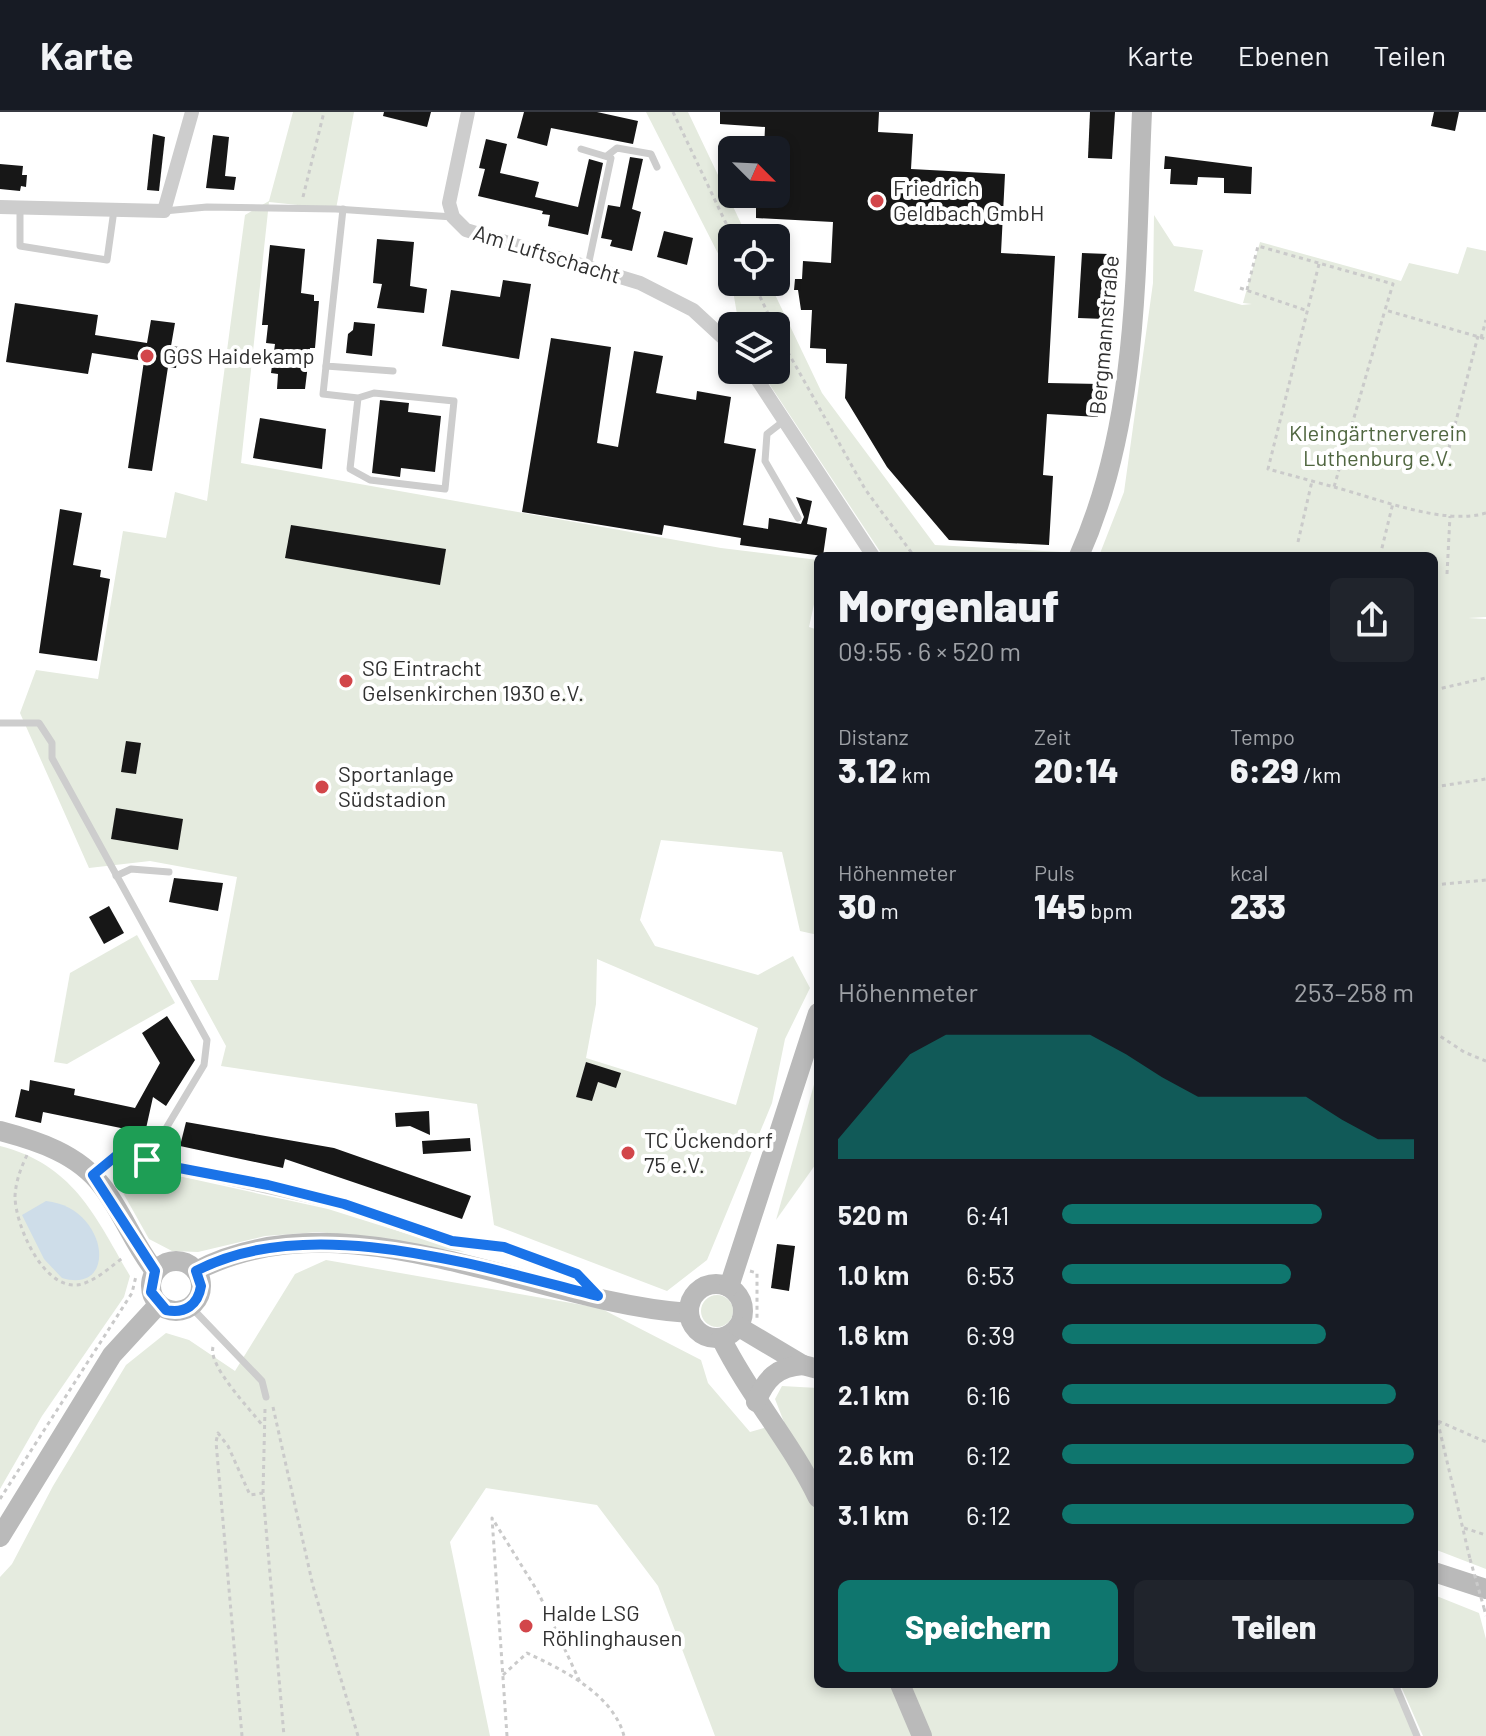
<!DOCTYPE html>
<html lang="de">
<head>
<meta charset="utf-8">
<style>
  body { margin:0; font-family:Barlow,sans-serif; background:#20242c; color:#f1f3f6; height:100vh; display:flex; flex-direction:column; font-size:30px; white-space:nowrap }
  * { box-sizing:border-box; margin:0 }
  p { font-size:26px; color:#9ea1a6 }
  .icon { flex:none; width:44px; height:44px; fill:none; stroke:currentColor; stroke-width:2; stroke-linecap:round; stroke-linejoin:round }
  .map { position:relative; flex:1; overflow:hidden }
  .panel { position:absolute; left:814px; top:440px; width:624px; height:1136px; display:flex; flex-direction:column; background:#171b24; border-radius:12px; box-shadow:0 4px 12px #0003 }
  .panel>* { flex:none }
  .needle { width:52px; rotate:114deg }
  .controls { position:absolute; left:718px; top:24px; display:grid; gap:16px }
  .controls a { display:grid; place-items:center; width:72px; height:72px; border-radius:12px; background:#171b24; box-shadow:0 4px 12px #0003; font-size:40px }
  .pin { position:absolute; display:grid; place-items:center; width:68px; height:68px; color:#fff; margin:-34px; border-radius:16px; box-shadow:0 4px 12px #0006 }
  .round { display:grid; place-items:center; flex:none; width:84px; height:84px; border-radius:12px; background:#20242c }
  .overview { display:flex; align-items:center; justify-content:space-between; height:136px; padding:0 24px }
  h1 { font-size:44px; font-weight:800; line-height:60px }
  .figures { display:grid; grid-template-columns:repeat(3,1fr); gap:12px; height:136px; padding:8px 24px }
  .figures div { display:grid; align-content:center }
  .figures b { font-size:34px; font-weight:800 }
  .figures small { font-size:22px; font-weight:400 }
  .figures p { font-size:22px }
  .chart { height:224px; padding:16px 24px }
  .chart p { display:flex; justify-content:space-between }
  .chart svg { width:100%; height:144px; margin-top:8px; fill:#0f766e; opacity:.7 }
  .primary-button { display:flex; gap:16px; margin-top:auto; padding:16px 24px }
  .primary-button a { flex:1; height:92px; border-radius:12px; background:#0f766e; color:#fff; font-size:32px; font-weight:800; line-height:92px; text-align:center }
  .primary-button a+a { background:#20242c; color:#f1f3f6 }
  ul { padding:0 24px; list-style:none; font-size:26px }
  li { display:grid; grid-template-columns:128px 96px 1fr; align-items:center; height:60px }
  li i { height:20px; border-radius:10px; background:#0f766e }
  header { display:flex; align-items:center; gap:48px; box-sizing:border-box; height:112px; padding:0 40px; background:#171b24; border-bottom:2px solid #363941 }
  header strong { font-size:38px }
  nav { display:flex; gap:44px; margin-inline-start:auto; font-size:28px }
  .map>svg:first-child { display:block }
  .green { fill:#e5ebdf; fill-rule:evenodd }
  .water { fill:#cedde9 }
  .building { fill:#171717 }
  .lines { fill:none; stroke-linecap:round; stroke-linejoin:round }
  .path { stroke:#cacaca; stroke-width:3; stroke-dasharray:4 4; stroke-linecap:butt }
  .lane { stroke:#cdcdcd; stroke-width:7 }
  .street { stroke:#cdcdcd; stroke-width:14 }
  .secondary { stroke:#bababa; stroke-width:20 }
  .path-bridge { stroke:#cacaca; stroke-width:3; stroke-dasharray:4 4; stroke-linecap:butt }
  .route-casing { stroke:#fff; stroke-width:16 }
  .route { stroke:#1a73e8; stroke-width:10 }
  .poi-dot { fill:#d2464a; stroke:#fff; stroke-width:3 }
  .labels { text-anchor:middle; stroke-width:8; stroke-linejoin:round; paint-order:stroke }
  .poi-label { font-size:22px; fill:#303030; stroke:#fff; text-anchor:start }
  .street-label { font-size:22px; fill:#303030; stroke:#fff }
  .park-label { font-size:22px; fill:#516741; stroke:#fff }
</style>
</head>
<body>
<header>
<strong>Karte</strong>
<nav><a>Karte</a><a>Ebenen</a><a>Teilen</a></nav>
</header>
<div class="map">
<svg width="1486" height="1624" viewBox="0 0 1486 1624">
  <rect width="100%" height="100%" fill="#fff"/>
  <g class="green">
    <path d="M 293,0 L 354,0 L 336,97 L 269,90 L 241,351 L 721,436 L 818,448 L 818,474 L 809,515 L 818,518 L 818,823 L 800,819 L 782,740 L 661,728 L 640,808 L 655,834 L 758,863 L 793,844 L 810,876 L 785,927 L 772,991 L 707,1148 L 667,1179 L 494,1113 L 477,992 L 221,954 L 226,934 L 190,868 L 218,868 L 237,765 L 150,749 L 89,756 L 20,601 L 36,558 L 98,567 L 123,419 L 166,426 L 175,380 L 207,389 L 245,103 L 269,89 ZM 597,847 L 758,916 L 736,993 L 586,946 L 596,892 Z"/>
    <path d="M 646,0 L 688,0 L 748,126 L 732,126 L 732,170 L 769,170 L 822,281 L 935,433 L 1062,440 L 1060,444 L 883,444 L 760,258 L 776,258 L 776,214 L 739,214 L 731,167 Z"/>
    <path d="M 1154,103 L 1174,134 L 1203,138 L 1194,179 L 1242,193 L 1252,192 L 1243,191 L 1260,130 L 1401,169 L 1409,151 L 1458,162 L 1467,135 L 1486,139 L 1486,505 L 1468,506 L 1486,507 L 1486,1457 L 1434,1437 L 1434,444 L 1099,444 L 1124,380 L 1153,171 Z"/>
    <path d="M 137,823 L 175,891 L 67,952 L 54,950 L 70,861 Z"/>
    <path d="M 818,959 L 818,1049 L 776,1108 L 813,976 Z"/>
    <path d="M 0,1034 C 74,1053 95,1104 130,1164 L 124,1185 L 42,1304 L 0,1377 Z"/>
    <path d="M 124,1052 L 328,1097 L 465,1140 L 320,1120 L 265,1124 L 198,1140 L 172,1139 L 149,1127 L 113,1063 L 116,1055 Z"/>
    <path d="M 326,1148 L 600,1196 L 701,1248 L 708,1271 L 750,1320 L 784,1310 L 775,1287 L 782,1274 L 818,1276 L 818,1572 L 1394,1572 L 1416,1624 L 715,1624 L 658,1474 L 597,1393 L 486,1376 L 450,1430 L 490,1624 L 0,1624 L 0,1465 L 12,1452 L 53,1374 L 126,1253 L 166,1221 L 189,1228 L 235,1259 L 295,1162 Z"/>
    <circle cx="717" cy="1199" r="16"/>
    <path d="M 1434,1483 L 1479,1501 L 1486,1527 L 1486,1624 L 1423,1624 L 1400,1572 L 1434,1572 Z"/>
  </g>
  <path class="water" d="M 46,1089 C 108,1095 119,1183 62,1166 L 44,1147 L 22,1103 Z"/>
  <g class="building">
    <path d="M 384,0 L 431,0 L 427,15 L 383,4 Z"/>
    <path d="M 524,0 L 597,0 L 638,9 L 633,32 L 551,16 L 547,34 L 517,26 Z"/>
    <path d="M 720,0 L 879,0 L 878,20 L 913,22 L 911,57 L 1005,62 L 1001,141 L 1055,144 L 1048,271 L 1100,272 L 1098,305 L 1047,302 L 1043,363 L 1053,364 L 1049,433 L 949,428 L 887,355 L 845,286 L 847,252 L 826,251 L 826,237 L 810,236 L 812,198 L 801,198 L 798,178 L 794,178 L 795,167 L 802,167 L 803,149 L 831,151 L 833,110 L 756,106 L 756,96 L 750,96 L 751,82 L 776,82 L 776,38 L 764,38 L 765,15 L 720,12 Z"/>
    <path d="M 1090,0 L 1115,0 L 1112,47 L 1088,46 Z"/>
    <path d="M 1434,0 L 1459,0 L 1455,19 L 1431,14 Z"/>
    <path d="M 153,22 L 165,25 L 159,79 L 147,78 Z"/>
    <path d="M 213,23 L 229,25 L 225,64 L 236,65 L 234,78 L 206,76 Z"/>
    <path d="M 486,27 L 507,32 L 500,61 L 539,70 L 535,85 L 578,95 L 589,47 L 603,51 L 588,123 L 548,114 L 550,103 L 542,102 L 543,99 L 478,84 L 485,57 L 479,56 Z"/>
    <path d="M 1165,44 L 1252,55 L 1251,82 L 1224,81 L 1224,66 L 1198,65 L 1197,73 L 1170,72 L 1171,57 L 1164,57 Z"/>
    <path d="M 630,45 L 643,47 L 632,97 L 641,100 L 632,139 L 610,134 L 612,128 L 601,126 L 608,93 L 620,95 Z"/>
    <path d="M 0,52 L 23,54 L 22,63 L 27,63 L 26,75 L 21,74 L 20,79 L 0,77 Z"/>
    <path d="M 664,119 L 693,126 L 687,153 L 657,145 Z"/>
    <path d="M 377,127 L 414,130 L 410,174 L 427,177 L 424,201 L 377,196 L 382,172 L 373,171 Z"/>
    <path d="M 270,133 L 305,137 L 301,181 L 314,183 L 314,189 L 319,189 L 315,236 L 310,236 L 305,277 L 277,277 L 278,262 L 271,261 L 275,232 L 266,231 L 268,213 L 262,213 Z"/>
    <path d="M 1082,141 L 1108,142 L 1105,207 L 1078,206 Z"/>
    <path d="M 503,168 L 531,172 L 519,247 L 442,234 L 451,178 L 500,185 Z"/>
    <path d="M 15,191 L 98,203 L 95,223 L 147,231 L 151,208 L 175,211 L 171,234 L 179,235 L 176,256 L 168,255 L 152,359 L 128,356 L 144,249 L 92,241 L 88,262 L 6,250 Z"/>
    <path d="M 354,210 L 375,212 L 372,244 L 346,241 L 348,222 L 353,218 Z"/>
    <path d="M 551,226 L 611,235 L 597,331 L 618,335 L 634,239 L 663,244 L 656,281 L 696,288 L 697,279 L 731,285 L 724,331 L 756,337 L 743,413 L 768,417 L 769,406 L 801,412 L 804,405 L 796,385 L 812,389 L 807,412 L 827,416 L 823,444 L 740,433 L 741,426 L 664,413 L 662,423 L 522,400 Z"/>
    <path d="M 380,288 L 409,291 L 408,300 L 441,304 L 435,360 L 401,356 L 400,365 L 372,361 Z"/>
    <path d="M 260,306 L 326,317 L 322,357 L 253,346 Z"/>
    <path d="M 60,397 L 82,401 L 73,453 L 101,458 L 100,465 L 110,467 L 97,549 L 39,541 Z"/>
    <path d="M 291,413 L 446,437 L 440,473 L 285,446 Z"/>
    <path d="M 126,629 L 141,631 L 136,662 L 121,660 Z"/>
    <path d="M 116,696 L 183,707 L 178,738 L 111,727 Z"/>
    <path d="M 174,766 L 223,771 L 218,799 L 169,790 Z"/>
    <path d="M 109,794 L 124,821 L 104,832 L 89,805 Z"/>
    <path d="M 167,904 L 195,948 L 166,994 L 153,985 L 145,1021 L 43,1000 L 41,1011 L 15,1005 L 21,977 L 29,979 L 30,968 L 75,977 L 74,983 L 135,996 L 160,951 L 142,921 Z"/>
    <path d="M 586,950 L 621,961 L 616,976 L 598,970 L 592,989 L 576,985 Z"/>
    <path d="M 429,999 L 430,1023 L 410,1014 L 396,1015 L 395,1001 Z"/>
    <path d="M 186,1010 L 334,1036 L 471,1084 L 462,1107 L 285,1047 L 283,1056 L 180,1034 Z"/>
    <path d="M 470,1026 L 471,1039 L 423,1042 L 422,1029 Z"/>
    <path d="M 777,1132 L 795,1134 L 789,1179 L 771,1176 Z"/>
  </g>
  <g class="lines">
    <g class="path">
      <path d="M 673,0 L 733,126"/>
      <path d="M 303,85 L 324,0"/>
      <path d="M 1319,152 L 1268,357 L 1334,375 L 1385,198"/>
      <path d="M 753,170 L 774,214"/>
      <path d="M 1240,176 L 1305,198"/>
      <path d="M 1247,178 L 1258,134 L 1393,172 L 1385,198 L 1486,227"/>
      <path d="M 776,219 L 865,377 L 914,444"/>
      <path d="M 1481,226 L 1486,208"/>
      <path d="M 773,263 L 788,244"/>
      <path d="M 1449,336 L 1478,224"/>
      <path d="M 1334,375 C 1376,386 1444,414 1486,401"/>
      <path d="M 1298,430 L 1312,369"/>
      <path d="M 1380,444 L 1393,391"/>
      <path d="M 1447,462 L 1450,404"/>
      <path d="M 1434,578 L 1486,566"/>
      <path d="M 1434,675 L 1486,667"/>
      <path d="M 1434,773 L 1486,768"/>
      <path d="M 1434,920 L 1464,940 L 1486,949"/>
      <path d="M 27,1043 C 21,1056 16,1068 15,1084 C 15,1112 42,1176 77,1173 C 94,1171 111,1154 124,1145"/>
      <path d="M 516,1139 L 576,1162"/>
      <path d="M 750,1159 L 757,1161 L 757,1206"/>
      <path d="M 213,1235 C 208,1254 250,1297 263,1314"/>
      <path d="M 1434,1294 L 1470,1447"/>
      <path d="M 273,1295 L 313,1474 L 358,1624"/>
      <path d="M 265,1297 L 263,1381 L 284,1624"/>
      <path d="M 1438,1309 L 1486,1330"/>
      <path d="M 0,1387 L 132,1181 L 136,1164"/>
      <path d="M 1464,1416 L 1486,1423"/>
      <path d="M 1484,1496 L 1486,1504"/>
      <path d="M 503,1563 L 527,1541 C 563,1558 613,1582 624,1624"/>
      <path d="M 242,1624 L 216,1330 L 218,1321 L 228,1334 L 250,1383 L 263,1381"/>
      <path d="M 507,1624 L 492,1406 L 538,1480 L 581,1572"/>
    </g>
    <g class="lane">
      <path d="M 581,37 L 611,46 L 588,154"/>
      <path d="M 608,43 L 617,36 L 651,42 L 657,55"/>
      <path d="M 20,96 L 20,134 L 107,148 L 114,98"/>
      <path d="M 343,97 L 326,254 L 393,259"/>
      <path d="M 164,99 L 207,95 L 336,97 L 453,105"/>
      <path d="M 326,254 L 323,282 L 358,286 L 350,357 L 370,368 L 445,377 L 454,289 L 374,281 L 358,286"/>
      <path d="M 785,308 L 767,322 L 765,349 L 798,406"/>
      <path d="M 0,611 L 39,611 L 52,631 L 52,646 L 207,928 L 204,953 L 147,1048"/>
      <path d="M 116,764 L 131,757 L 169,760"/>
      <path d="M 191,1195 L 262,1269 L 266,1285"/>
      <path d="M 1395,1572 L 1417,1624"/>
    </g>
    <g class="street">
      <path d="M 468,0 L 449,91 L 453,105 L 466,118 L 640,171 L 693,198 L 732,234"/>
      <path d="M 0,95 L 164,99 L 192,0"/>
      <path d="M 751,258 L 873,444"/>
      <path d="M 93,1063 L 116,1044 L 147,1048 L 344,1092 L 452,1129 L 504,1135"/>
    </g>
    <g class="secondary">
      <path d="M 1079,444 C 1141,305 1135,149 1142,0"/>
      <path d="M 0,1019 C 38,1029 78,1042 102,1074 C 123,1101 134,1133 155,1159"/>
      <circle cx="176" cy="1174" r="25"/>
      <path d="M 196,1159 C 347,1080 534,1191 689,1201"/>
      <circle cx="716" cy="1199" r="27"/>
      <path d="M 729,1175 L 818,901"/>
      <path d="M 739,1215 L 803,1253 L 818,1257"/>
      <path d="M 721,1226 C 749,1283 791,1330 818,1386"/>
      <path d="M 756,1290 C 766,1266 777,1255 803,1253"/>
      <path d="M 0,1425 L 112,1243 L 158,1193"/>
      <path d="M 1434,1460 L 1486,1477"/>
      <path d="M 900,1572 L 922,1624"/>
    </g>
    <path class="path-bridge" d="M 1470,1447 L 1484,1496"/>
  </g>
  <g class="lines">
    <g class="route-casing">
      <path id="route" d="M 116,1044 L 268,1073 L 344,1092 L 452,1129 L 504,1135 L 577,1162 L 598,1184 C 481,1155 309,1099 196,1159 L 201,1174 C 198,1193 185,1202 166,1198 L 151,1180 L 155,1159 L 93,1063 Z"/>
    </g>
    <use href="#route" class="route"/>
  </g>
  <g class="poi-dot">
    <circle cx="877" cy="89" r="8"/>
    <circle cx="147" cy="244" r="8"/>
    <circle cx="346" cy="569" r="8"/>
    <circle cx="322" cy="675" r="8"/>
    <circle cx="628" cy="1041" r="8"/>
    <circle cx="526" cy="1514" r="8"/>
  </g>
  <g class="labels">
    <g class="poi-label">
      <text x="893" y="84">Friedrich<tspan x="893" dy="25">Geldbach GmbH</tspan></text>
      <text x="163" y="252">GGS Haidekamp</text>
      <text x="362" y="564">SG Eintracht<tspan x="362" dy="25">Gelsenkirchen 1930 e.V.</tspan></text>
      <text x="338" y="670">Sportanlage<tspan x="338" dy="25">Südstadion</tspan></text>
      <text x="644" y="1036">TC Ückendorf<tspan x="644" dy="25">75 e.V.</tspan></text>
      <text x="542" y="1509">Halde LSG<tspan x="542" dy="25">Röhlinghausen</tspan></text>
    </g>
    <g class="street-label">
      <text transform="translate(547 142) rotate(17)" y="8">Am Luftschacht</text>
      <text transform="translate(1104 223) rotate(-85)" y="8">Bergmannstraße</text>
    </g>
    <g class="park-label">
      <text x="1378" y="329">Kleingärtnerverein<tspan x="1378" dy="25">Luthenburg e.V.</tspan></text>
    </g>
  </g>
</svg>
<div class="controls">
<a><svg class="needle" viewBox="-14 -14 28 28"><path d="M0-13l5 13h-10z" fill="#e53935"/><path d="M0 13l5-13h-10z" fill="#9ea1a6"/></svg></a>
<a><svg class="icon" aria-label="locate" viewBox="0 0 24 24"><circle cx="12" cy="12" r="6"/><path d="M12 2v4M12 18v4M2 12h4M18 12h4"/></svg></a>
<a><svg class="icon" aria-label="layers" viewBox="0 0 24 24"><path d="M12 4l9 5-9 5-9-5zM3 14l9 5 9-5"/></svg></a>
</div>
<div class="pin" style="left:147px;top:1048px;background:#1e9e55"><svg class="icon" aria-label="arrive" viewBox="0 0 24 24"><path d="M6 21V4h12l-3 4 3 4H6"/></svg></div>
<section class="panel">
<div class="overview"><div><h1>Morgenlauf</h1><p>09:55 · 6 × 520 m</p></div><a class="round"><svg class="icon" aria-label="share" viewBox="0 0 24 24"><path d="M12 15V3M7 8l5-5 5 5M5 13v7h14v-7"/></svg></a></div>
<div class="figures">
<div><p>Distanz</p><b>3.12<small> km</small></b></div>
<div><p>Zeit</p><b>20:14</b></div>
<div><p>Tempo</p><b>6:29<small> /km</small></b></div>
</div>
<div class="figures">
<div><p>Höhenmeter</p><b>30<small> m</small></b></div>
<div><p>Puls</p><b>145<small> bpm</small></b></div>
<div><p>kcal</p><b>233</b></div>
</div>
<div class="chart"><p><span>Höhenmeter</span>253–258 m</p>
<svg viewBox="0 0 160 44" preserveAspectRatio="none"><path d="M0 44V38L10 25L20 12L30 6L40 6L50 6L60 6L70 6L80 12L90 19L100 25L110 25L120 25L130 25L140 32L150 38L160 38V44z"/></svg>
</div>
<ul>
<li><b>520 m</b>6:41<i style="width:74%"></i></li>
<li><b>1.0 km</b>6:53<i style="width:65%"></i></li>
<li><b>1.6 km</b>6:39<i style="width:75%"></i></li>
<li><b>2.1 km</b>6:16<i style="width:95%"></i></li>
<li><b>2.6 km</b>6:12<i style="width:100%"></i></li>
<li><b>3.1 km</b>6:12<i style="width:100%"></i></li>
</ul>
<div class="primary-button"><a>Speichern</a><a>Teilen</a></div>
</section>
</div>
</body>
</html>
